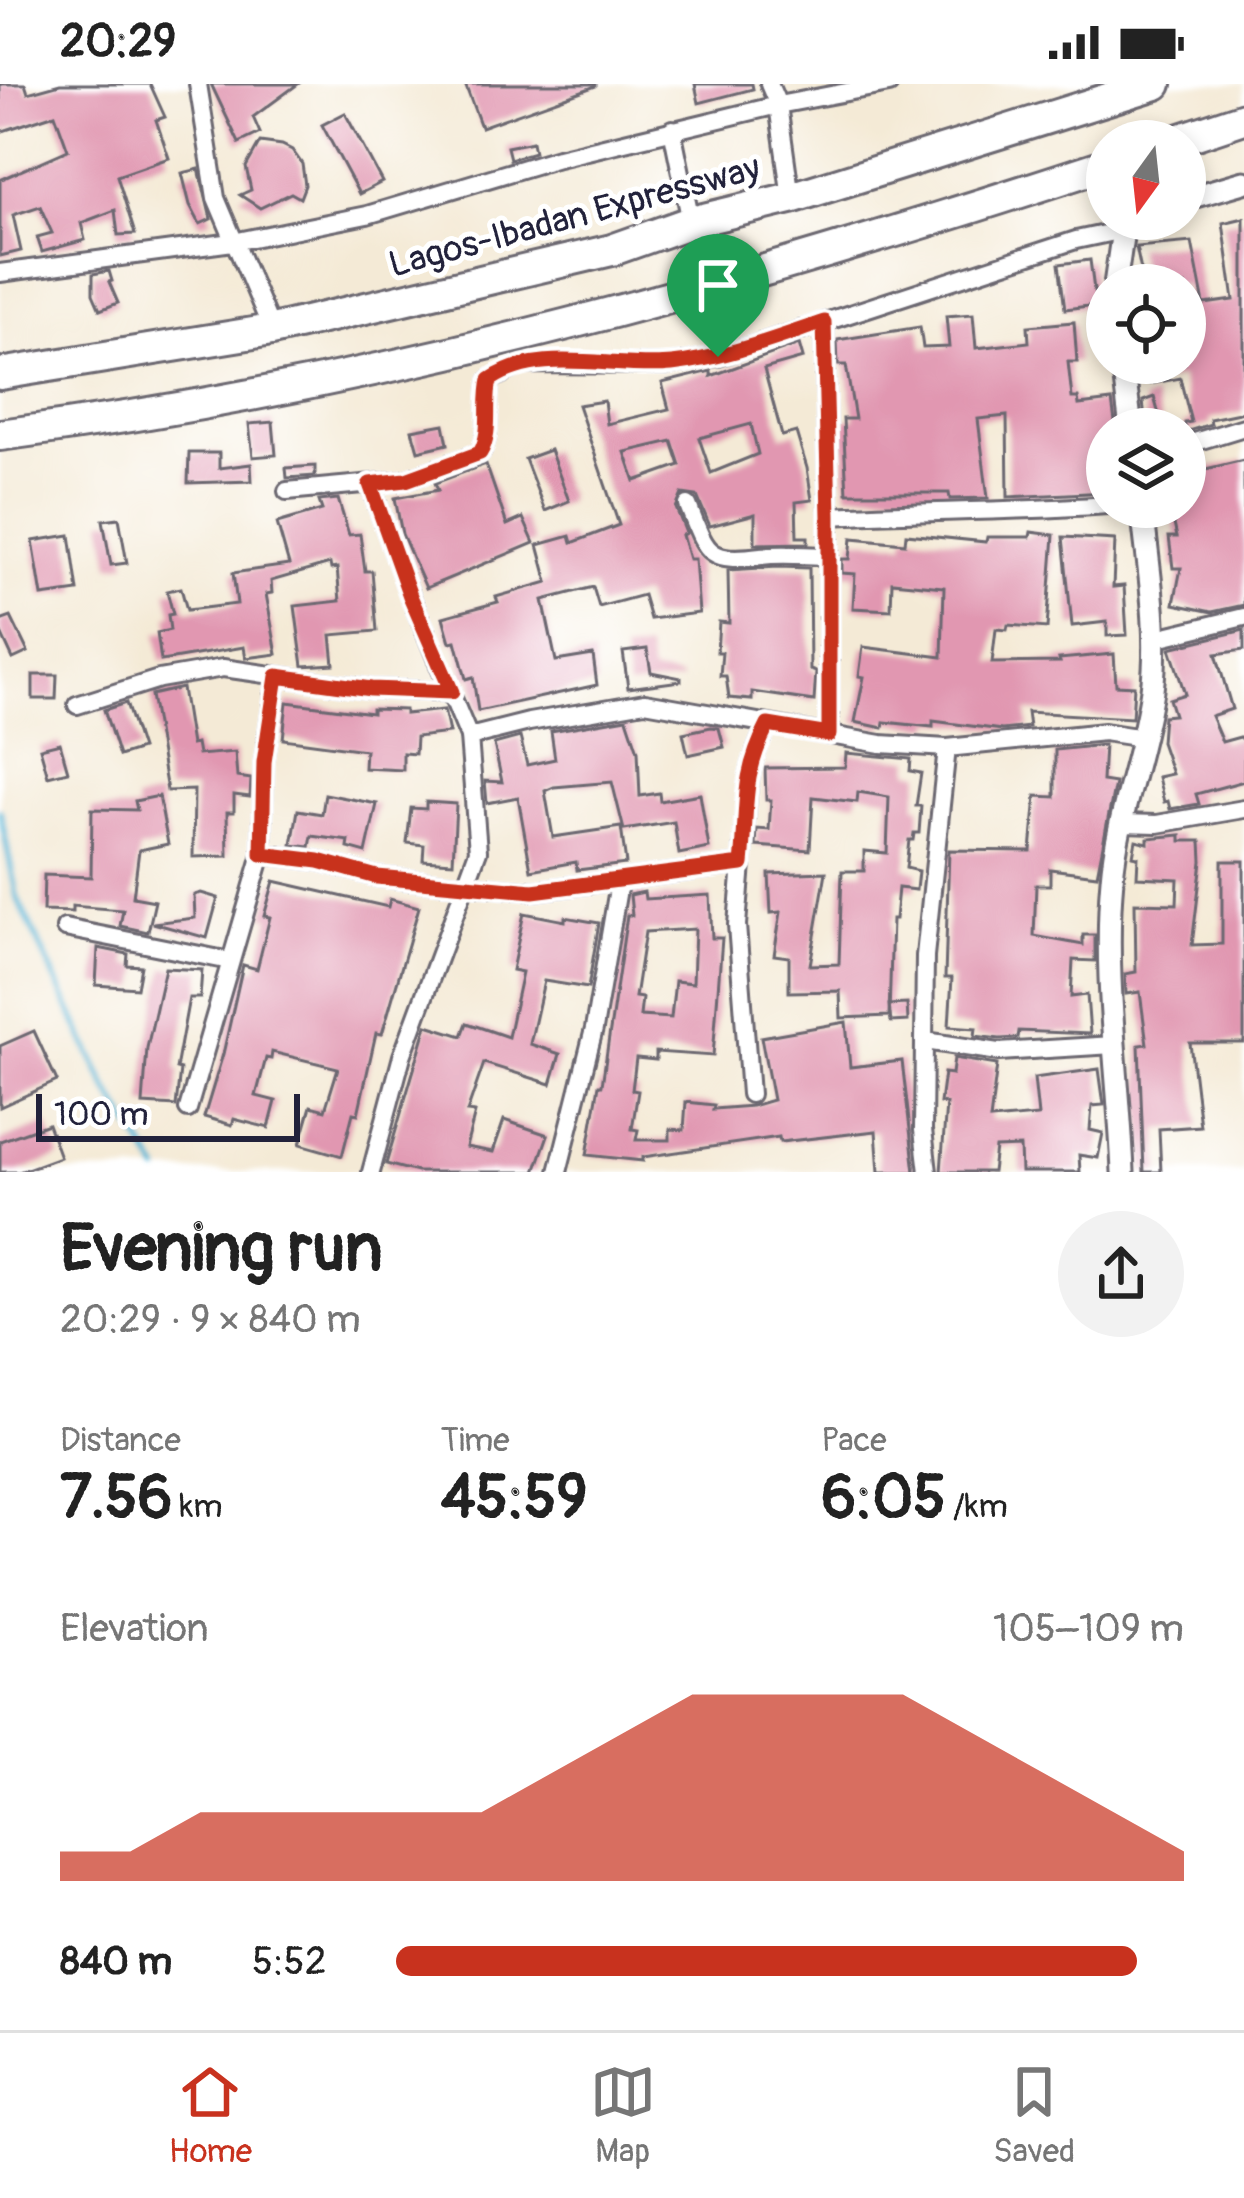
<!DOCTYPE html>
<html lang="en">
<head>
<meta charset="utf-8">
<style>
  body { margin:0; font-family:Pangolin,sans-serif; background:#f2f2f2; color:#222; height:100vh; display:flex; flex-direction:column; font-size:45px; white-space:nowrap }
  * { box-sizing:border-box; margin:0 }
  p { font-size:39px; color:#767676 }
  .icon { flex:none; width:66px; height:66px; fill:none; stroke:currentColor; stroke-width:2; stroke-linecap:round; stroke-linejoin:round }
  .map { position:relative; height:1088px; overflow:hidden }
  .drawer { display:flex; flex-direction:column; background:#fff; flex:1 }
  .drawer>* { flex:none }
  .needle { width:78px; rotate:195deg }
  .buttons { position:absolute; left:1086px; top:36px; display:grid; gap:24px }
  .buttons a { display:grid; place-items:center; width:120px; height:120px; border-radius:50%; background:#fff; box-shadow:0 6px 18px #0003; font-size:60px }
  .scale { position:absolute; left:36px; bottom:30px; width:264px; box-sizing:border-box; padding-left:12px; border:6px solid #22223b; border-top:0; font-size:33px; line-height:42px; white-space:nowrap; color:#22223b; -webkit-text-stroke:9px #fff; paint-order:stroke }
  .pin { position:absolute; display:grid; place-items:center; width:102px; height:102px; color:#fff; margin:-123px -51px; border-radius:50% 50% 50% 0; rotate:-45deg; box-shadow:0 0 12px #0007 }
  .pin .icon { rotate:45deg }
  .round { display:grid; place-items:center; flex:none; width:126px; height:126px; border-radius:63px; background:#f2f2f2 }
  .headline { display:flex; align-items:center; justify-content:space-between; height:204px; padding:0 60px }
  h1 { font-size:66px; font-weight:800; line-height:90px }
  .figures { display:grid; grid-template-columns:repeat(3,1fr); gap:18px; height:204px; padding:12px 60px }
  .figures div { display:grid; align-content:center }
  .figures b { font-size:60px; font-weight:800 }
  .figures small { font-size:33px; font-weight:400 }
  .figures p { font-size:33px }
  .chart { height:336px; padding:24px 60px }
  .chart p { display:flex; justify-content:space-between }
  .chart svg { width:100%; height:216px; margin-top:12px; fill:#c8321e; opacity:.7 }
  ul { padding:0 60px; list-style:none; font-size:39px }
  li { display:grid; grid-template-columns:192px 144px 1fr; align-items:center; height:90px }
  li i { height:30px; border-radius:15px; background:#c8321e }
  .status { display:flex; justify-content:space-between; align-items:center; height:84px; padding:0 60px; background:#fff; direction:ltr }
  .status svg { height:33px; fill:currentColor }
  .tab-bar { display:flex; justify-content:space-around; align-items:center; height:168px; border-top:3px solid #e0e0e0; background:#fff; font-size:33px; color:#767676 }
  .tab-bar a { display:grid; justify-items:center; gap:6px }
  .tab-bar .selected { color:#c8321e }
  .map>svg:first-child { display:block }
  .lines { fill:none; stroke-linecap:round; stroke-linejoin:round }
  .stream { stroke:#57b6d6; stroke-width:6 }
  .building { fill:#e197b1; fill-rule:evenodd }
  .minor-casing { stroke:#6c6871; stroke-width:22 }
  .tertiary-casing { stroke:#6c6871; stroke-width:27 }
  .motorway-casing { stroke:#6c6871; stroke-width:36 }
  .minor { stroke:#fff; stroke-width:16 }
  .tertiary { stroke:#fff; stroke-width:21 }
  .motorway { stroke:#fff; stroke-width:30 }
  .route-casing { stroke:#fff; stroke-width:24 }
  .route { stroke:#c8321e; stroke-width:15 }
  .labels { text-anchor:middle; stroke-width:10; stroke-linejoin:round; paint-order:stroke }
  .street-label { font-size:36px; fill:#22223b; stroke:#fff }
</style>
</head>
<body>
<div class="status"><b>20:29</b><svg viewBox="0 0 49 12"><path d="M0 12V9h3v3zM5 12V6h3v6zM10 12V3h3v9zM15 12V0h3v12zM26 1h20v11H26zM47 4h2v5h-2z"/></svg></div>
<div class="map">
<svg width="1244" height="1088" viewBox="0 0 1244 1088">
  <rect width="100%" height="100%" fill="#fff"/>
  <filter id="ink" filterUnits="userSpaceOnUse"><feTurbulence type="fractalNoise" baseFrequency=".00833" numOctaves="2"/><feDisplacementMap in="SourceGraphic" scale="24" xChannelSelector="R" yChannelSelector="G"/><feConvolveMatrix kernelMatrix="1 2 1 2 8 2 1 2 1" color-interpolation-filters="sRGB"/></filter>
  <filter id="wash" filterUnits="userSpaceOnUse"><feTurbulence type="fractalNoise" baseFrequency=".004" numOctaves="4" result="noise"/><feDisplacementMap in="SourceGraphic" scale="48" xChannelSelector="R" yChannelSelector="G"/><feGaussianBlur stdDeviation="2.7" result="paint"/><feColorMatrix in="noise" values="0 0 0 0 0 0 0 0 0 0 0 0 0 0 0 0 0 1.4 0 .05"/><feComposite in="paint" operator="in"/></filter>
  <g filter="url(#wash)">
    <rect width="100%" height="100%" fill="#f4ead6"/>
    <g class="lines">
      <path class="stream" d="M 0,727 L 17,813 L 106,1002 L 159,1087"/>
    </g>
    <g id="blocks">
      <g class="building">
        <path d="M 0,0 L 25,0 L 28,9 L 60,0 L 150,0 L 165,33 L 156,36 L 169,74 L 117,92 L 135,150 L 118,151 L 115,126 L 81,139 L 85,156 L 42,168 L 37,153 L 52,149 L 40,122 L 13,131 L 21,167 L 0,172 L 0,96 L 68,66 L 55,30 L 0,48 Z"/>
        <path d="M 211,0 L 298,0 L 253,33 L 260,49 L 239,59 Z"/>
        <path d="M 465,0 L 596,0 L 596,2 L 481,43 Z"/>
        <path d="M 695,0 L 752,0 L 753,5 L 699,19 Z"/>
        <path d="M 345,29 L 382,98 L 359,110 L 322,41 Z"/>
        <path d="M 260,58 L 282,61 L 292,66 L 302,80 L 305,101 L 300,114 L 291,109 L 260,124 L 240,111 L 251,106 L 246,83 Z"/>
        <path d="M 532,58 L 534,68 L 510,75 L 507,63 Z"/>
        <path d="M 199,85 L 211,135 L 200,140 L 190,121 L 182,89 Z"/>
        <path d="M 1244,134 L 1244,328 L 1210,335 L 1211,340 L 1185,348 L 1185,339 L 1191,338 L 1180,294 L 1150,300 L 1147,279 L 1185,279 L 1185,242 L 1192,242 L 1185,201 L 1144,201 L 1136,163 L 1192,158 L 1204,220 L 1234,216 L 1223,139 Z"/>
        <path d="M 1090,176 L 1096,221 L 1065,225 L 1059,180 Z"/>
        <path d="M 109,187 L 112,197 L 109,198 L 118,219 L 100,226 L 93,210 L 93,190 Z"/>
        <path d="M 973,230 L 976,264 L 1029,258 L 1028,242 L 1074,238 L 1077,278 L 1068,278 L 1072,314 L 1078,314 L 1079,321 L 1112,317 L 1116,345 L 1107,345 L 1107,408 L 1008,413 L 1007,332 L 978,335 L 988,414 L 950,415 L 949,409 L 847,409 L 843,335 L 855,335 L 846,281 L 838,281 L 837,256 L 920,243 L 923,264 L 949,263 L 946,232 Z"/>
        <path d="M 799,260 L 803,274 L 764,285 L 782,352 L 796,348 L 807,384 L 812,416 L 796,418 L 797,453 L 808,453 L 808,459 L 755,460 L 755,430 L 710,442 L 697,412 L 682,410 L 676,424 L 686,449 L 682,451 L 689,475 L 695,475 L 699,529 L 650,535 L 643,511 L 599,523 L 593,503 L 543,516 L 556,577 L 593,571 L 597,601 L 478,627 L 473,593 L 466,595 L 456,557 L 450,558 L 443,533 L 498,518 L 496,513 L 548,498 L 538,461 L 570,452 L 572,459 L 619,441 L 578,321 L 604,317 L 607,340 L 669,325 L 662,299 L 711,287 L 711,292 ZM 751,340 L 758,370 L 711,389 L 699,354 ZM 672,357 L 680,381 L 635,397 L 625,368 Z"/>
        <path d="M 1154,313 L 1163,345 L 1146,345 L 1143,317 Z"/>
        <path d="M 273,338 L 276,371 L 253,373 L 249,340 Z"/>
        <path d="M 444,340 L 448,360 L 418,367 L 412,346 Z"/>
        <path d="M 550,366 L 569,417 L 545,427 L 525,375 Z"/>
        <path d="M 189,369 L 219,369 L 219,384 L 251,380 L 252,397 L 188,399 Z"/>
        <path d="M 1244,376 L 1244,521 L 1212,528 L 1174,520 L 1181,484 L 1173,484 L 1169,453 L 1177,453 L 1170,423 L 1185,423 L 1185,390 Z"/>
        <path d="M 486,380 L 507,441 L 523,434 L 534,459 L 426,504 L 402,450 L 395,414 L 438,406 L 435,399 Z"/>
        <path d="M 315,382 L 315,392 L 287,394 L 286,384 Z"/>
        <path d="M 338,415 L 349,451 L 360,450 L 365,487 L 372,487 L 377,547 L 331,551 L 334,580 L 303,582 L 295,522 L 340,517 L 337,484 L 331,485 L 330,480 L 271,497 L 272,509 L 266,510 L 277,570 L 246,574 L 244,563 L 161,577 L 157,549 L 170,546 L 168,531 L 173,530 L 167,507 L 181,504 L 187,526 L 237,520 L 233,489 L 289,481 L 277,439 L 322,426 L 319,417 Z"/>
        <path d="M 119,434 L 127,479 L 111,481 L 103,436 Z"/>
        <path d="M 1031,448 L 1054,451 L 1047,544 L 1008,541 L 1007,546 L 996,545 L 992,579 L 1060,578 L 1059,575 L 1114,570 L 1116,601 L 1134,602 L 1132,634 L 1027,628 L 1029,643 L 1002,646 L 933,637 L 933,643 L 884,638 L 883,644 L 855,638 L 864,593 L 859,592 L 863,563 L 942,573 L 944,503 L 892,498 L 891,526 L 853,524 L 855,490 L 842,489 L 842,475 L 850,475 L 852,454 L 905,459 L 906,450 L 986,458 L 987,453 L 1030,453 Z"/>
        <path d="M 70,451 L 78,507 L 42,512 L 33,457 Z"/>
        <path d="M 1063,453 L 1115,456 L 1113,503 L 1124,502 L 1127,551 L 1107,552 L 1107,538 L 1072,542 Z"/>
        <path d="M 778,483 L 809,484 L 810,586 L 816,588 L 814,617 L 752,608 L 752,616 L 729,614 L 726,592 L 720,592 L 722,568 L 717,568 L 719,538 L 729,539 L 728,486 Z"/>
        <path d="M 11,533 L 28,568 L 13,575 L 0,547 L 0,537 Z"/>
        <path d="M 1244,546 L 1244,566 L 1216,570 L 1232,625 L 1211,632 L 1222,658 L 1240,653 L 1244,656 L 1244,697 L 1196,710 L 1199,720 L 1170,725 L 1168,717 L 1164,718 L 1158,693 L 1172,690 L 1161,658 L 1163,632 L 1174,631 L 1169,615 L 1185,610 L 1170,564 Z"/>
        <path d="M 647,565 L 651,588 L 681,594 L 681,597 L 628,604 L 623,568 Z"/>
        <path d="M 33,591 L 57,591 L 56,615 L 33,615 Z"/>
        <path d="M 182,604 L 191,661 L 196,660 L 198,671 L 235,668 L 237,693 L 251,695 L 250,713 L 234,711 L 234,728 L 227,728 L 228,772 L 193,773 L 194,706 L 167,707 L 151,611 Z"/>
        <path d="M 287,618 L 372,629 L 372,625 L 405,626 L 405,630 L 444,626 L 449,649 L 416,653 L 415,670 L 403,669 L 403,686 L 364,684 L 365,666 L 283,655 Z"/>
        <path d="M 126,619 L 141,665 L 119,672 L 104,626 Z"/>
        <path d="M 627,634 L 638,667 L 640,712 L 659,709 L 660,717 L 700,710 L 709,764 L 679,770 L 674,738 L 624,746 L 612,698 L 554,703 L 545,707 L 553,753 L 621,743 L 626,780 L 577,786 L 576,778 L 531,786 L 518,713 L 487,719 L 485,697 L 502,698 L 494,660 L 520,653 L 527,681 L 555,675 L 551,647 Z"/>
        <path d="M 711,643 L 719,644 L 724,663 L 688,671 L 683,649 Z"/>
        <path d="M 60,659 L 68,687 L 48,692 L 40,664 Z"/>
        <path d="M 1104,661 L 1102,697 L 1115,699 L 1097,791 L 1050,785 L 1050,801 L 1036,801 L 1034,852 L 1083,861 L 1083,851 L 1095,851 L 1095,877 L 1073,876 L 1071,913 L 1087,911 L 1090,950 L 1019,947 L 1018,954 L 1000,955 L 975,952 L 976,944 L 949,942 L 952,894 L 945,894 L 949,766 L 1031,767 L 1036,712 L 1055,713 L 1055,666 Z"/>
        <path d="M 846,669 L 911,675 L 910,687 L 921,689 L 916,722 L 921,722 L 919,749 L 914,749 L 913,756 L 909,756 L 906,784 L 918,787 L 916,806 L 898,804 L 895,835 L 892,835 L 889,932 L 841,934 L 840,907 L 789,908 L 789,873 L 774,871 L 781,828 L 771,829 L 769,790 L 826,788 L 810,881 L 839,880 L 842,787 L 864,787 L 864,767 L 887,769 L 889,713 L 858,708 L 857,718 L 813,713 L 810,766 L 756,762 L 757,745 L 769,746 L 771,716 L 766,716 L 765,684 L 845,683 Z"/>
        <path d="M 325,710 L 377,720 L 366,769 L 348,764 L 349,757 L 312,752 L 310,763 L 292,761 L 298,726 L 322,730 Z"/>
        <path d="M 159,712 L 168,760 L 139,766 L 133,813 L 155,817 L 148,848 L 120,842 L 123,826 L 72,822 L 72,828 L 43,827 L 44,791 L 91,793 L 92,725 L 137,726 L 135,717 Z"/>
        <path d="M 426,718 L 456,720 L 453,778 L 423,776 L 424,761 L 407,759 L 411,724 L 426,725 Z"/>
        <path d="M 1181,751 L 1181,757 L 1201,757 L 1202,777 L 1192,861 L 1222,860 L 1222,777 L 1244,777 L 1244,959 L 1190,959 L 1200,1042 L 1159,1045 L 1161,1088 L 1144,1088 L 1139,961 L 1147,960 L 1140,908 L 1126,910 L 1125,890 L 1136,888 L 1135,819 L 1177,820 L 1178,795 L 1137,793 L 1138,773 L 1133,772 L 1136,756 L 1148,759 L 1148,754 Z"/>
        <path d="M 274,797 L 388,823 L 390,815 L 419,823 L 382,950 L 376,949 L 358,1030 L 353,1029 L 342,1072 L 300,1060 L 311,1022 L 325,1026 L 338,984 L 272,968 L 271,975 L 266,974 L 256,1012 L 276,1017 L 269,1044 L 234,1035 L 232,1041 L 204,1033 L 223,970 L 243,881 L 257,885 L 270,833 L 264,832 Z"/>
        <path d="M 644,808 L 645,815 L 710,811 L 712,854 L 722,854 L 713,972 L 656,968 L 656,976 L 636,974 L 632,1006 L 638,1007 L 632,1045 L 638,1046 L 636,1056 L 670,1056 L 670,1045 L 684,1046 L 686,1018 L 714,1021 L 713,1025 L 752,1022 L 773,1016 L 761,953 L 846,938 L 850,983 L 902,977 L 915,1088 L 879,1088 L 876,1047 L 780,1058 L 779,1053 L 643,1073 L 643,1077 L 587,1071 L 599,1001 L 602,1001 L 627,831 L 632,831 L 630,811 ZM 695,845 L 693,899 L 675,897 L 671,934 L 640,932 L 642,914 L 635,913 L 645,848 Z"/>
        <path d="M 201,809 L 218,814 L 207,854 L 153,839 L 195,834 L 194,811 Z"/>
        <path d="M 524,829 L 565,837 L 565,833 L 599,839 L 588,904 L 544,897 L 530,960 L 560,970 L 551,1000 L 484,979 L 467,1028 L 475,1029 L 466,1063 L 493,1068 L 504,1036 L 548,1051 L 535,1088 L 417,1088 L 386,1080 L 427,941 L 462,952 L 467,939 L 508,953 L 522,888 L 512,886 Z"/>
        <path d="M 98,864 L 128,870 L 127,881 L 141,882 L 137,904 L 96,901 Z"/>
        <path d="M 165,884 L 202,886 L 200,914 L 189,914 L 176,985 L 180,986 L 176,1022 L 143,1020 L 147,964 Z"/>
        <path d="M 907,920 L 908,937 L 891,938 L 889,921 Z"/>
        <path d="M 34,947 L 57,997 L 0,1023 L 0,962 Z"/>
        <path d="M 954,974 L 997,981 L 990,1036 L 1038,1032 L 1034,994 L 1099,985 L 1104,1021 L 1092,1022 L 1090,1046 L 1103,1049 L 1098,1074 L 1079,1071 L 1080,1088 L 1021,1088 L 1020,1063 L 995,1064 L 992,1088 L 941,1088 L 946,1020 L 940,1019 L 944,989 L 952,990 Z"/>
        <path d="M 48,1040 L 60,1073 L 19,1088 L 0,1088 L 0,1057 Z"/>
      </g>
    </g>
  </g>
  <g filter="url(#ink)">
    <use href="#blocks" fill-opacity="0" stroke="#6c6871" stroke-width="3"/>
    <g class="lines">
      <g class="minor-casing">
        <g id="minor">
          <path d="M 198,0 L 216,114 L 272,246"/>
          <path d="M 769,0 L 778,21 L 791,114"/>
          <path d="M 672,45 L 691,138"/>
          <path d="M 0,189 L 233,158 L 367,131 L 558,74 L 778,21 L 889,0"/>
          <path d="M 824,238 L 829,432 L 829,651"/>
          <path d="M 1185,361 L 1244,343"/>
          <path d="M 370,400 L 410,511 L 469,653 L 478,767 L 402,972 L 371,1088"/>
          <path d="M 287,407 L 406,396 L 480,369 C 493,347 484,321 490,296 L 522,280 L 667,281 L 718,273 L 1076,156 L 1123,146"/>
          <path d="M 688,421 C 707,469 707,479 761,472 C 783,469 806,472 828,472"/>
          <path d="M 829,432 C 922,427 1014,428 1107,421"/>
          <path d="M 1153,555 L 1244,533"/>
          <path d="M 77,621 L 159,595 L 223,584 L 371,605 L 452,608"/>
          <path d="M 469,653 L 529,638 L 645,618 L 881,660 L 947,664 L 1104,648 L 1143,654"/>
          <path d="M 1122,739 L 1157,740 L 1244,725"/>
          <path d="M 262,770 L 319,777 L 377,793 L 534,807 L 742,780 C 748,727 741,690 768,641"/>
          <path d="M 742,780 L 737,841 L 750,1010"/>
          <path d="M 65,844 L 230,877"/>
          <path d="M 925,957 L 999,968 L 1114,961"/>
          <path d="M 188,1025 L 262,770 L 264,678 L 277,592"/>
          <path d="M 558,1088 L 594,945 L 619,799"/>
          <path d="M 928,1088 L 923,1046 L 925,872 L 947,664"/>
        </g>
      </g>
      <g class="tertiary-casing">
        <g id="tertiary">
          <path d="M 1185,115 L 1244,98"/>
          <path d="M 1115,201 L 1123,146 L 1141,135"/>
          <path d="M 1123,279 L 1131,345"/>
          <path d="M 1123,1088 C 1119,990 1103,893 1112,795 C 1117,731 1143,670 1152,606 C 1160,547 1148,482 1142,423"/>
        </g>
      </g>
      <g class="motorway-casing">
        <g id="motorway">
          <path d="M 1175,57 L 1244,34"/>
          <path d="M 0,290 L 272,246 L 612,166 L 691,138 L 791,114 L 1156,0"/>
          <path d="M 0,351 C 378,303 745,199 1107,80"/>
        </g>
      </g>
      <use href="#minor" class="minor"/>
      <use href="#tertiary" class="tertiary"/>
      <use href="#motorway" class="motorway"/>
    </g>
  </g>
  <g class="lines" filter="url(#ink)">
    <g class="route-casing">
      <path id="route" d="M 824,238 L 829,432 L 829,651 L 768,641 C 740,694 748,724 742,780 L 533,807 L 377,793 L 319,777 L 262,770 L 264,678 L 277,592 L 371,605 L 452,608 L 410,512 L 370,400 L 406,396 L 480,369 C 493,347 484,321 490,296 C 540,261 614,286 672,280 C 724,274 773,255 824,238 Z"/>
    </g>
    <use href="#route" class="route"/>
  </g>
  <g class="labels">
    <g class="street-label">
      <text transform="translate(574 131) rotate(-15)" y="13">Lagos-Ibadan Expressway</text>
    </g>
  </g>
</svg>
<div class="buttons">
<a><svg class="needle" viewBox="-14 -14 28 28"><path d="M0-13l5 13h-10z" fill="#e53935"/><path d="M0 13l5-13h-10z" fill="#767676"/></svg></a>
<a><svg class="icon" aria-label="locate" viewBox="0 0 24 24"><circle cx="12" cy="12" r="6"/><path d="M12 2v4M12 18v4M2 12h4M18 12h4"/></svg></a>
<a><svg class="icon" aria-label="layers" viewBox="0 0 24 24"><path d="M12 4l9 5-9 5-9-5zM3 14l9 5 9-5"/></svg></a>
</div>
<div class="scale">100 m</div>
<div class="pin" style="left:718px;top:273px;background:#1e9e55"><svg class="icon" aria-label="arrive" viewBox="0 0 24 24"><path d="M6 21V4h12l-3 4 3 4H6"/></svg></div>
</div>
<section class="drawer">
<div class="headline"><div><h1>Evening run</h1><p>20:29 · 9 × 840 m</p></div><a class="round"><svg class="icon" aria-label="share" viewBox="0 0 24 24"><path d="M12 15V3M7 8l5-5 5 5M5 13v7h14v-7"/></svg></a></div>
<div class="figures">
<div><p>Distance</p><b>7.56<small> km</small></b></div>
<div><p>Time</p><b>45:59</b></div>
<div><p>Pace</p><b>6:05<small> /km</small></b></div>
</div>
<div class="chart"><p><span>Elevation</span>105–109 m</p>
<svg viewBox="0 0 160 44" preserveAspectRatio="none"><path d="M0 44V38L10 38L20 30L30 30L40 30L50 30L60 30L70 22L80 14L90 6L100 6L110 6L120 6L130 14L140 22L150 30L160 38V44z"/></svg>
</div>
<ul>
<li><b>840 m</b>5:52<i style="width:94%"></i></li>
</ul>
</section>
<nav class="tab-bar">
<a class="selected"><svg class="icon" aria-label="home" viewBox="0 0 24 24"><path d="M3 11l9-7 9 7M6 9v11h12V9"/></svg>Home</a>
<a><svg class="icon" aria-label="map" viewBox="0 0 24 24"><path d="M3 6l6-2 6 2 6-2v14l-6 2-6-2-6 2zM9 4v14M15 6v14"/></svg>Map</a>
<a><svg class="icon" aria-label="saved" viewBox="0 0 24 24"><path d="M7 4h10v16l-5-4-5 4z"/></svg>Saved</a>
</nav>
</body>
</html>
